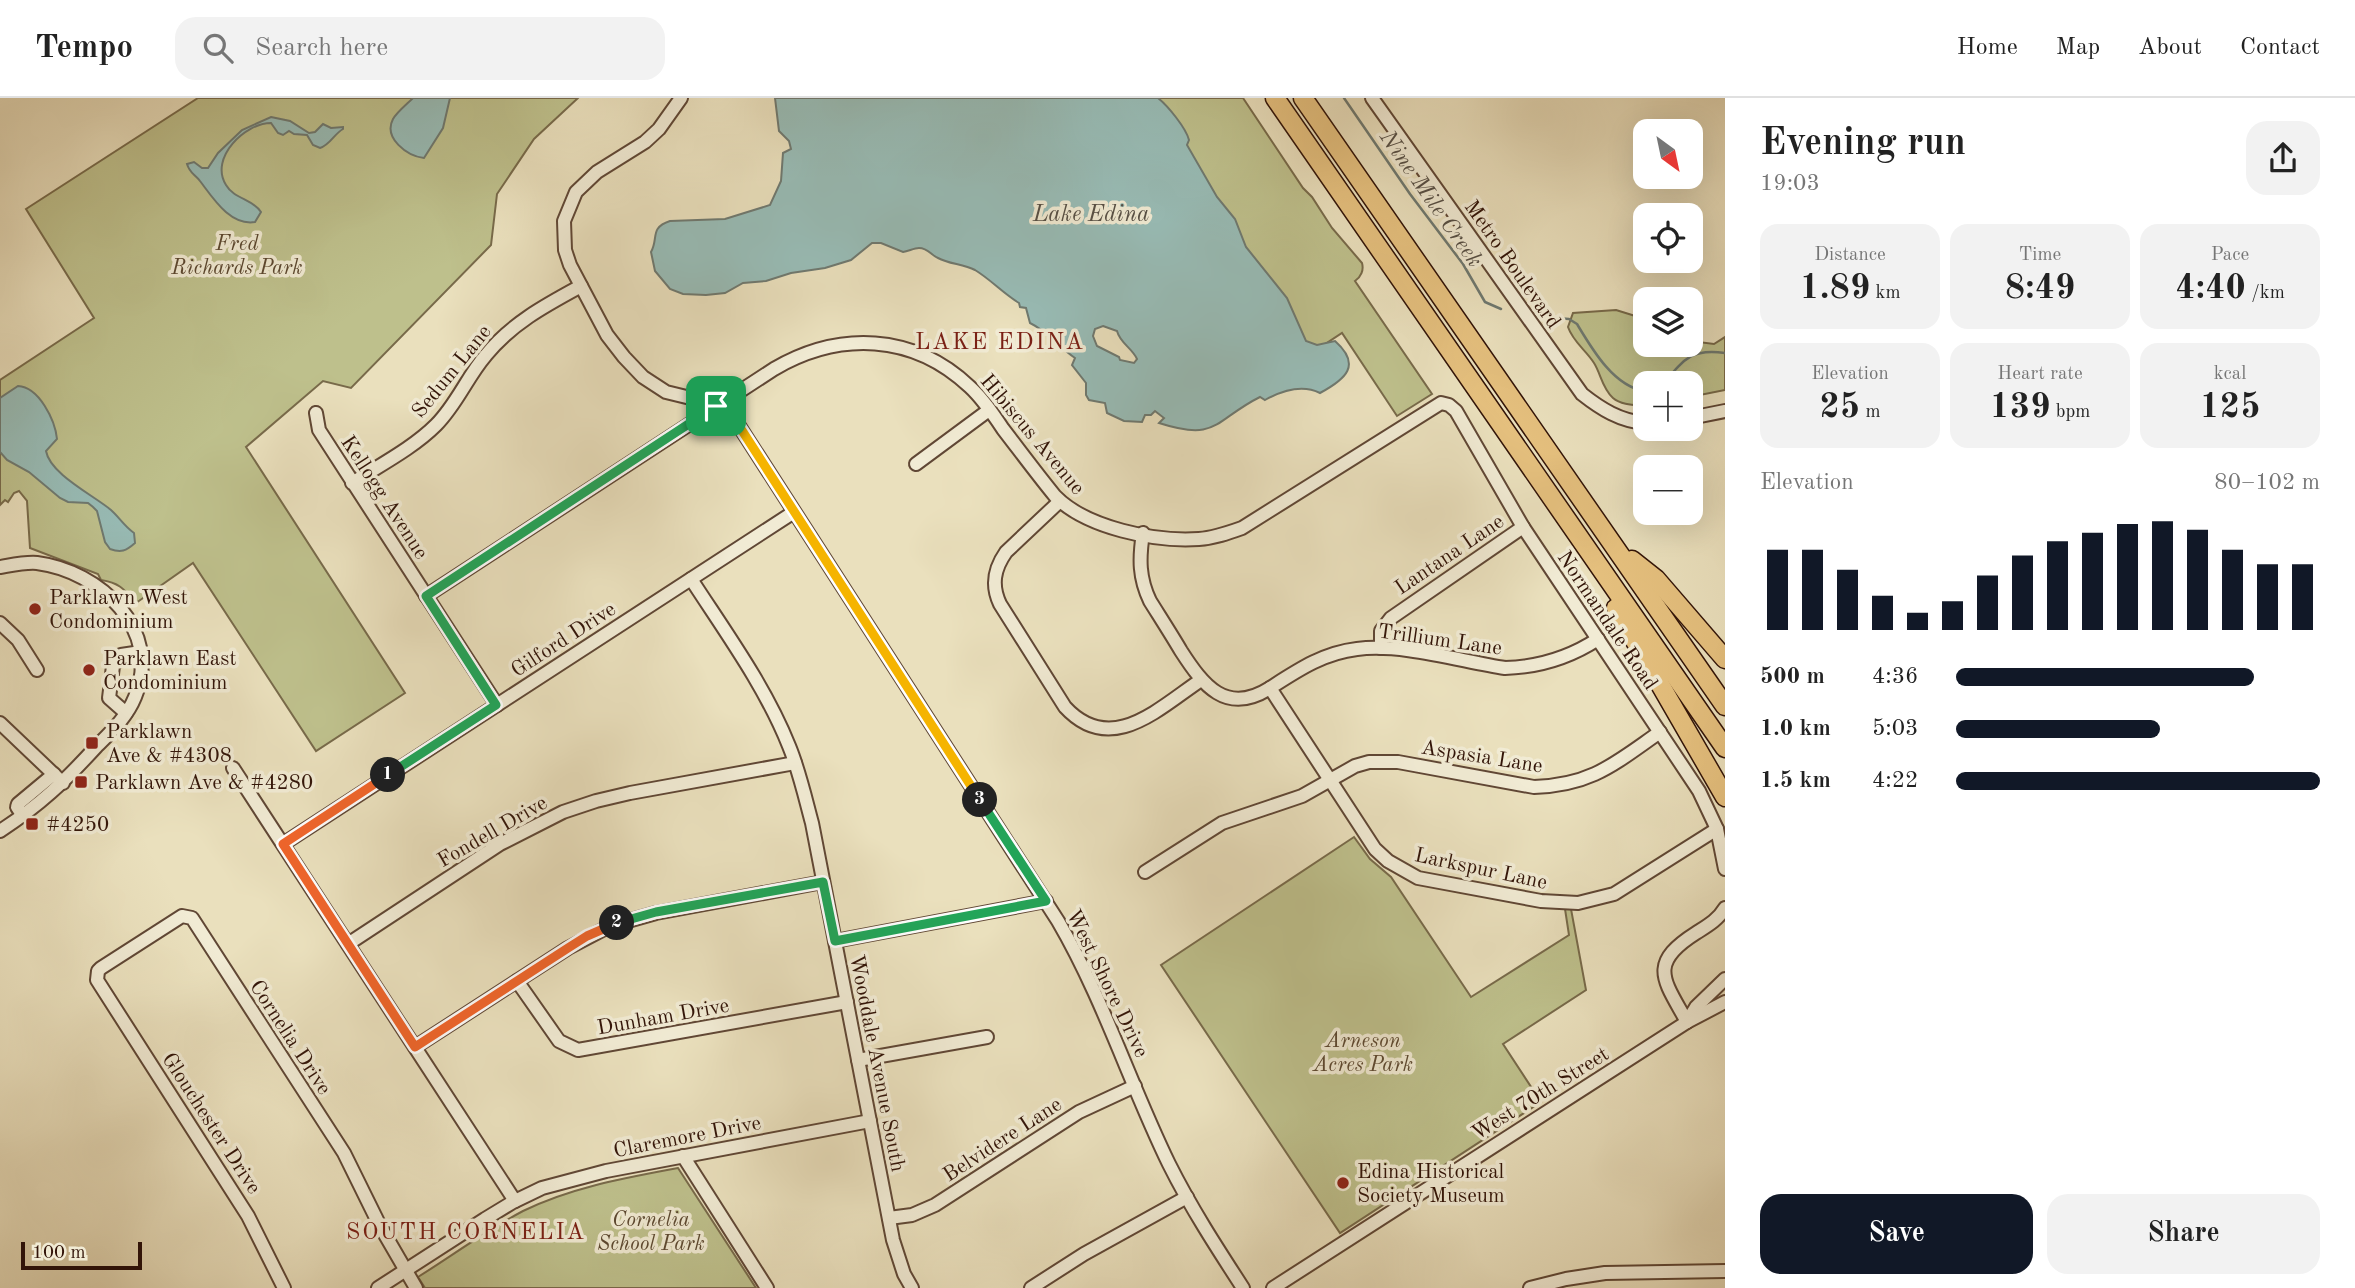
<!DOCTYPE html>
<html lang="en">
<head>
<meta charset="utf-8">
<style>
  body { margin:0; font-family:"Old Standard TT",serif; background:#f2f2f2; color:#222; height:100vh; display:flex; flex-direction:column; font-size:26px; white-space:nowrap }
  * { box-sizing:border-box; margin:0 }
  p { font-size:23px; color:#767676 }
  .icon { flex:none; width:38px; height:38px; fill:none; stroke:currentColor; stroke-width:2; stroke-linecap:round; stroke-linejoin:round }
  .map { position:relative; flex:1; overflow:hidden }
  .panel { display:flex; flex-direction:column; background:#fff; width:630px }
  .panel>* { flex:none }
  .needle { width:46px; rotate:147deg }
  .controls { position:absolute; left:1633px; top:21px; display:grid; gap:14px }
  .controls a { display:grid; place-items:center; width:70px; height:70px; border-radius:14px; background:#fff; box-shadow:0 7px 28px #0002; font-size:35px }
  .scale { position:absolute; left:21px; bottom:18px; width:121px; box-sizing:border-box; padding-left:7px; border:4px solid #321408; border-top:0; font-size:19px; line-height:24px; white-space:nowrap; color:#321408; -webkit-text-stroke:5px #f1ebd4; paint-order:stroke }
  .pin { position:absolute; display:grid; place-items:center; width:60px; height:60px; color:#fff; margin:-30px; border-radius:14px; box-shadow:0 4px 10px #0006 }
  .km { position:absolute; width:35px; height:35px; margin:-18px; border-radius:50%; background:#222; color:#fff; font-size:19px; line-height:35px; text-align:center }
  .round { display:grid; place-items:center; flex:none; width:74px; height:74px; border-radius:21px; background:#f2f2f2 }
  .head { display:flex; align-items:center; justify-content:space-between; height:119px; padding:0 35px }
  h1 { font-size:38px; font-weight:800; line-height:52px }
  .metrics { display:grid; grid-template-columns:repeat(3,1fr); gap:10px; height:119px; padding:7px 35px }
  .metrics div { display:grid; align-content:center; border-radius:18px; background:#f2f2f2; text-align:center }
  .metrics b { font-size:35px; font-weight:800 }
  .metrics small { font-size:19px; font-weight:400 }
  .metrics p { font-size:19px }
  .chart { height:196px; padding:14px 35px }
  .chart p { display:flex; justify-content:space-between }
  .chart svg { width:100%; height:126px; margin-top:7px; stroke:#111827; stroke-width:6 }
  .primary-button { display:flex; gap:14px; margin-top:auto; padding:14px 35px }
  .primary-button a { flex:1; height:80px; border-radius:21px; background:#111827; color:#fff; font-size:28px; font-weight:800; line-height:80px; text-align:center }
  .primary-button a+a { background:#f2f2f2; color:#222 }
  ul { padding:0 35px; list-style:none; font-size:23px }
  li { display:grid; grid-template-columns:112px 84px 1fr; align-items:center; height:52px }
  li i { height:18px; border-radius:9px; background:#111827 }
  header { display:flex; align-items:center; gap:42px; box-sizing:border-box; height:98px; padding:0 35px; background:#fff; border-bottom:2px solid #e0e0e0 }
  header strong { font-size:33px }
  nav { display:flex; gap:38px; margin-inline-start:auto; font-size:24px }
  .search { width:490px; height:63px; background:#f2f2f2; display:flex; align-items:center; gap:18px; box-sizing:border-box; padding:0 24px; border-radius:21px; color:#767676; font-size:26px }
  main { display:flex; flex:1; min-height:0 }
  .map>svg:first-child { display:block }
  .green { fill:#bec08c; stroke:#786a4a; stroke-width:2 }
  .water { fill:#98bcb6; stroke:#6f7970; stroke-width:2; fill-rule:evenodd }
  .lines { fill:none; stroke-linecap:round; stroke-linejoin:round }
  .stream { stroke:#6f7970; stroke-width:2.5 }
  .minor-casing { stroke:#604735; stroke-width:16 }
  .highway-casing { stroke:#321408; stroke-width:21 }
  .minor { stroke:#f1ebd4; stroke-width:12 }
  .highway { stroke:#e5c07e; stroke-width:18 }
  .split-1-casing { stroke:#fff; stroke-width:14 }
  .split-2-casing { stroke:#fff; stroke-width:14 }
  .split-3-casing { stroke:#fff; stroke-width:14 }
  .split-4-casing { stroke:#fff; stroke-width:14 }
  .split-1 { stroke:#22a559; stroke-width:9 }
  .split-2 { stroke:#f0652b; stroke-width:9 }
  .split-3 { stroke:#22a559; stroke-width:9 }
  .split-4 { stroke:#f5b400; stroke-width:9 }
  .poi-dot { fill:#8f2418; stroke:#f1ebd4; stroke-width:2.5 }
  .labels { text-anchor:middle; stroke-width:7; stroke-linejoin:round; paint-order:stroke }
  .park-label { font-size:21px; font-style:italic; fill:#5c4830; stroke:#f1ebd4 }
  .street-label { font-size:21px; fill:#321408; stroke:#f1ebd4 }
  .poi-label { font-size:21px; fill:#321408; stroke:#f1ebd4; text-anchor:start }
  .water-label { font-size:23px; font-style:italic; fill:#564f45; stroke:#f1ebd4 }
  .neighbourhood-label { font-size:23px; letter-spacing:2px; fill:#7a1f14; stroke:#f1ebd4 }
</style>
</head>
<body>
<header>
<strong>Tempo</strong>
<div class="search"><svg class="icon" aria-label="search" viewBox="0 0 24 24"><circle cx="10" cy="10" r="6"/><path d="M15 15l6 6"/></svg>Search here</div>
<nav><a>Home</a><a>Map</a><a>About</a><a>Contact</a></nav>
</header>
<main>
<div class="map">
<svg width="1725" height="1190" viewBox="0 0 1725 1190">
  <rect width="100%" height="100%" fill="#eae0bd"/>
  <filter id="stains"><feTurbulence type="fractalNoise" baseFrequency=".00286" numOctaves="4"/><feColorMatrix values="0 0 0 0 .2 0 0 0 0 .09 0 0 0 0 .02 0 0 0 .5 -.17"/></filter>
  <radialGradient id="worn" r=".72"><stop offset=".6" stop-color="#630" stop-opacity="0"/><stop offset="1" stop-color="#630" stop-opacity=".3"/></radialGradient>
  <g class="green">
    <path d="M 198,0 L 578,0 L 534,41 L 497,96 L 491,147 L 351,290 L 323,283 L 246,349 L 405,595 L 316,653 L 193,465 L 136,505 C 124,491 120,485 101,482 L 98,476 L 30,450 L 27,403 L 19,393 L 14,395 L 8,404 L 5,402 L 0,407 L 0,282 L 94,220 L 26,111 Z"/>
    <path d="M 1134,0 L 1243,0 L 1303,90 L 1312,99 L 1332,130 L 1362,165 C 1364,172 1361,179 1355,183 L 1432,296 L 1397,318 L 1342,235 L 1304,260 Z"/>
    <path d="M 1616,212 L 1645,221 L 1645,247 L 1690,247 L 1691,243 L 1714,246 L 1725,239 L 1725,292 L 1700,297 L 1693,293 L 1691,295 L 1690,285 L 1645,285 L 1645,308 C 1634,307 1621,307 1613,300 C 1602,290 1601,276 1594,265 C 1586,252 1573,244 1568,229 L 1573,215 Z"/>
    <path d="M 1354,739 L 1370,761 L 1391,779 L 1471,899 L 1569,837 L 1565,811 L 1571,811 L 1586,892 L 1503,946 L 1541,1004 L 1340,1135 L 1161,867 Z"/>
    <path d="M 678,1070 L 756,1190 L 425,1190 L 418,1179 C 453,1157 487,1132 523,1113 C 572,1089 625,1080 678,1070 Z"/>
  </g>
  <g class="water">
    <path d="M 413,0 L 450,0 L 443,30 L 424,60 C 407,58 383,40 393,21 C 397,14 407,6 413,0 Z"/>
    <path d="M 775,0 L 1158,0 C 1168,8 1186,30 1189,42 L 1187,47 L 1217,99 L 1235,121 L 1246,149 L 1287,200 L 1306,243 L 1317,247 L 1335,243 C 1362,267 1346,281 1320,295 C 1302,286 1283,292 1265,302 L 1260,299 C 1214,322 1218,344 1159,325 L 1164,320 L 1155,313 L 1151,317 L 1145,317 L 1142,324 L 1124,323 L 1107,315 L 1105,305 L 1089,302 L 1086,297 L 1086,285 L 1072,267 L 1075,260 C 1059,249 1047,233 1030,225 L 1026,210 L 1020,209 L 1019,205 C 1004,196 990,181 975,172 C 963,166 949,166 938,160 C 931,157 928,150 919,150 C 914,150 909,153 903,154 L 881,145 L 872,145 L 851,162 L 825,170 L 791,175 L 766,183 L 743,185 L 725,195 L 706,197 L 683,196 L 670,191 L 655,173 L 651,154 C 659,140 649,130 670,123 L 725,121 L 770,107 L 781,83 L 783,55 L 791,51 L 789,43 L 779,33 ZM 1103,228 L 1117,233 C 1120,245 1132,250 1137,261 L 1134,265 L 1120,262 L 1119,259 L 1097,248 L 1093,238 L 1095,231 Z"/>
    <path d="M 271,19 L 290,23 L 309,35 L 315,34 L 323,26 L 331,30 L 343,29 L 343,31 C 334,36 330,47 320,50 L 313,47 L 307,37 L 294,36 L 289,33 L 283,37 L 278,35 L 271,25 C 245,25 209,60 226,87 C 234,101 253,101 261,114 L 255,124 C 230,128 213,100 200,83 C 195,76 190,76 187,66 L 194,64 L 202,70 L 208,70 L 218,55 L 242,32 Z"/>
    <path d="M 18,288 C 39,289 55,322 57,341 L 46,353 C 50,376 93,397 111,412 C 119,419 124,428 134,435 L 135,445 C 126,453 121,455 110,451 L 105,444 L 97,413 L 93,409 L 88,405 L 68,404 L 60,400 L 29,374 L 7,362 L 0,354 L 0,300 Z"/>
  </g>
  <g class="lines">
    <g class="stream">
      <path d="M 1344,0 L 1410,96 L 1463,166 L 1485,204 L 1501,211"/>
      <path d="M 1544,219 L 1569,221 L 1577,226 C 1592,251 1614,289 1645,293"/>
      <path d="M 1664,285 C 1684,261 1692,250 1725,255"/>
    </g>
    <g class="minor-casing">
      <g id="minor">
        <path d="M 681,0 L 659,31 L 645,44 L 597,74 L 576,94 L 564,123 L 565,152 L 570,167 L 607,237 L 624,259 L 643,279 L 666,294 L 707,304 L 732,317 L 1058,823 C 1103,900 1130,986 1169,1066 C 1191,1110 1217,1150 1243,1190"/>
        <path d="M 1372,0 L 1582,296 C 1601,311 1620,323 1645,325"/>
        <path d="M 316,315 L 319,332 L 497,607"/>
        <path d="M 1690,320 L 1725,313"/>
        <path d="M 916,366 L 989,312"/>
        <path d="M 352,385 C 380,367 413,350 436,327 C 457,306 467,279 486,257 C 512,225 546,207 581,188"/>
        <path d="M 1060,403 L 1006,454 C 994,471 991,487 1000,506 L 1065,609 C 1111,659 1159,610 1201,582"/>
        <path d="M 1143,435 C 1139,461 1139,480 1150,503 C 1160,519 1171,536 1181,553 C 1203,587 1226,618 1270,590 C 1298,572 1323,555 1357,551 C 1401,545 1460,563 1505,570 C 1540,569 1569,560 1598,541"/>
        <path d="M 0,469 C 12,467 25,464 37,465 C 100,473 163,532 135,599 C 127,619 111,634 96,649 C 64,684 40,707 0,733"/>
        <path d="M 691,481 C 726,535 765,588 789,648 C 799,672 805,699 812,725 L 893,1142 L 904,1176 L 912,1190"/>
        <path d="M 426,498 L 774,271 C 839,233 913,235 970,289 C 983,301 993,316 1003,331 C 1020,353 1037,376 1055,398 C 1086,430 1155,444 1199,441 C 1214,440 1228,435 1242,430 L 1441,305 L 1449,307 L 1456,313 L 1523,429 L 1699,693 L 1717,731 L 1725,771"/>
        <path d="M 0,525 L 18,542 L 37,572"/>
        <path d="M 1381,550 L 1381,533 L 1391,520 L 1523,429"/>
        <path d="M 1270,590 L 1375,751 L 1388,763 L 1418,780 L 1541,803 L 1578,805 L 1614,796 L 1717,731"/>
        <path d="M 126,615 L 109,600 L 113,568 L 121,557 L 141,554"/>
        <path d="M 0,625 L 63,685"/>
        <path d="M 233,670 L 515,1103"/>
        <path d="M 23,718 L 17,709 L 18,706 L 54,676"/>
        <path d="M 283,746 L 794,414"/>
        <path d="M 1145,774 L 1222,725 L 1302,698 L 1355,668 L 1369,664 L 1398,664 L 1534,689 C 1592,687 1614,666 1660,634"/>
        <path d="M 835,843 L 1046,803"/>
        <path d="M 348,846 L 500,746 L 563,714 L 596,703 L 630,695 L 795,665"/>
        <path d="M 517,883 L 559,943 L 578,952 L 847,904"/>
        <path d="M 1687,924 C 1664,882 1647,866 1696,835 C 1707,828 1718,822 1725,810"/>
        <path d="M 1687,924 L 1696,909 L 1725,881"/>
        <path d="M 415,949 L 568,850 L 610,828 L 656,815 L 823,784"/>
        <path d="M 858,962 L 987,939"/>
        <path d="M 683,1058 L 767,1190"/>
        <path d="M 889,1120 L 912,1117 L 935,1107 L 1079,1014 L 1135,988"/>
        <path d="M 284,1190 L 248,1118 L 97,882 L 98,873 L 101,870 L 182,818 L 192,820 L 344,1055 L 380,1128 L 416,1190"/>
        <path d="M 378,1190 L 485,1121 L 513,1104 L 542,1090 L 606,1073 L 870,1023"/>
        <path d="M 1031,1190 L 1084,1156 L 1187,1099"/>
        <path d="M 1273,1190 L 1687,924 L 1725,904"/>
        <path d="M 1530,1190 L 1566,1181 L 1605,1175 L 1725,1173"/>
      </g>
    </g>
    <g class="highway-casing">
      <g id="highway">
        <path d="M 1275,0 L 1725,650"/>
        <path d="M 1303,0 L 1725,608"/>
        <path d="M 1632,462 L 1656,481 L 1725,561"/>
        <path d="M 1616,510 L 1725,699"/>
      </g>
    </g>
    <use href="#minor" class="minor"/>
    <use href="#highway" class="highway"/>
  </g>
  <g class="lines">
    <g class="split-1-casing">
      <path id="split-1" d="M 388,677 L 496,607 L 426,498 L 716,308"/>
    </g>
    <g class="split-2-casing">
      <path id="split-2" d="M 388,677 L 283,746 L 415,949 L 568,850 L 587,838 L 617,825"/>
    </g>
    <g class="split-3-casing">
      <path id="split-3" d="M 617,825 L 656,814 L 823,784 L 835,843 L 1046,803 L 980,702"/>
    </g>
    <g class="split-4-casing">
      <path id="split-4" d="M 716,308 L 732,317 L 980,702"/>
    </g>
    <use href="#split-1" class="split-1"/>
    <use href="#split-2" class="split-2"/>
    <use href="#split-3" class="split-3"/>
    <use href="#split-4" class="split-4"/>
  </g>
  <g class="poi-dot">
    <circle cx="35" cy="511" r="7"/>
    <circle cx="89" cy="572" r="7"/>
    <rect x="85" y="638" width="14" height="14" rx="3.5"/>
    <rect x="74" y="677" width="14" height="14" rx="3.5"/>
    <rect x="25" y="719" width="14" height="14" rx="3.5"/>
    <circle cx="1343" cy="1085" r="7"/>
  </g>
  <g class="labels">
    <g class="park-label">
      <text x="237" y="152">Fred<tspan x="237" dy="24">Richards Park</tspan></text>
      <text x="1363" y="949">Arneson<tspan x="1363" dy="24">Acres Park</tspan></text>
      <text x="651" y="1128">Cornelia<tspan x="651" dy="24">School Park</tspan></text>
    </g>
    <g class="street-label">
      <text transform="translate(1513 166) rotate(55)" y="7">Metro Boulevard</text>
      <text transform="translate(451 273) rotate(-51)" y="7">Sedum Lane</text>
      <text transform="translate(1033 336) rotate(50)" y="7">Hibiscus Avenue</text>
      <text transform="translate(385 399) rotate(57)" y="7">Kellogg Avenue</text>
      <text transform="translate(1449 456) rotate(-34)" y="7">Lantana Lane</text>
      <text transform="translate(1608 522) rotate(56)" y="7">Normandale Road</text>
      <text transform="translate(563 541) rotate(-33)" y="7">Gilford Drive</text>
      <text transform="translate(1440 541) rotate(8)" y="7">Trillium Lane</text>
      <text transform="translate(1482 658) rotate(9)" y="7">Aspasia Lane</text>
      <text transform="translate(492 733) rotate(-30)" y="7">Fondell Drive</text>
      <text transform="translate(1481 770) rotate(12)" y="7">Larkspur Lane</text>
      <text transform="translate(1108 885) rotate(64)" y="7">West Shore Drive</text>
      <text transform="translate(663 918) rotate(-10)" y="7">Dunham Drive</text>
      <text transform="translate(291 939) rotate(57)" y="7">Cornelia Drive</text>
      <text transform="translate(878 965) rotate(79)" y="7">Wooddale Avenue South</text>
      <text transform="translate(1540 995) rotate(-32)" y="7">West 70th Street</text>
      <text transform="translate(212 1025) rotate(57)" y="7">Glouchester Drive</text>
      <text transform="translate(687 1038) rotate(-11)" y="7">Claremore Drive</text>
      <text transform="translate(1002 1041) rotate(-33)" y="7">Belvidere Lane</text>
    </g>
    <g class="poi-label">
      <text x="49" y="506">Parklawn West<tspan x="49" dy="24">Condominium</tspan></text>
      <text x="103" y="567">Parklawn East<tspan x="103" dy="24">Condominium</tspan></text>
      <text x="106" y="640">Parklawn<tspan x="106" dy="24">Ave &amp; #4308</tspan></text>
      <text x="95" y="691">Parklawn Ave &amp; #4280</text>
      <text x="46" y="733">#4250</text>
      <text x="1357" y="1080">Edina Historical<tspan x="1357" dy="24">Society Museum</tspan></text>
    </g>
    <g class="water-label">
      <text transform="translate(1432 100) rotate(55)" y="8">Nine Mile Creek</text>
      <text x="1091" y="123">Lake Edina</text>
    </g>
    <g class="neighbourhood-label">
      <text x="1000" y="251">LAKE EDINA</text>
      <text x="466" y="1141">SOUTH CORNELIA</text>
    </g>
  </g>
  <rect width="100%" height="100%" filter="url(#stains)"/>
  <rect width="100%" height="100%" fill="url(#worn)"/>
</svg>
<div class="controls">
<a><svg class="needle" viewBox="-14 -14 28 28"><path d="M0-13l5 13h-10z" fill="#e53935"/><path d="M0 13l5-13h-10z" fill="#767676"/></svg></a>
<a><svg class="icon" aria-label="locate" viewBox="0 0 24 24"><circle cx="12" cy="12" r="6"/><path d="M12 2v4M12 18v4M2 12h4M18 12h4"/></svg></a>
<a><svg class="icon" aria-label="layers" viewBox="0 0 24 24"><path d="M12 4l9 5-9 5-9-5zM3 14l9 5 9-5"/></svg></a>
<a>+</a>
<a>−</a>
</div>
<div class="scale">100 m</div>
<div class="pin" style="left:716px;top:308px;background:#1e9e55"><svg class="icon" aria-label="arrive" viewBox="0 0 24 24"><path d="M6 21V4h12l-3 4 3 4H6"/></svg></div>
<b class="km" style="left:388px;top:677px">1</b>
<b class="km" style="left:617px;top:825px">2</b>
<b class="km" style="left:980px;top:702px">3</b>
</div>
<section class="panel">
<div class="head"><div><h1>Evening run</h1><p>19:03</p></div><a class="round"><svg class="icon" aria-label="share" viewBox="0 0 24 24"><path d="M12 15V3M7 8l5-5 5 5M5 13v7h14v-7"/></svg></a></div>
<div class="metrics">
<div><p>Distance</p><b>1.89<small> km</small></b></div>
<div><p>Time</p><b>8:49</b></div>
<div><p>Pace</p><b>4:40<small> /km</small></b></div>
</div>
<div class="metrics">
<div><p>Elevation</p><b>25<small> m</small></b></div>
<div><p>Heart rate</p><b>139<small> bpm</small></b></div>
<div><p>kcal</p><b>125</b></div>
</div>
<div class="chart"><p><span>Elevation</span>80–102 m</p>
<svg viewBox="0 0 160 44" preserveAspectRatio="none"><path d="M5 44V16M15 44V16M25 44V23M35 44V32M45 44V38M55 44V34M65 44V25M75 44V18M85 44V13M95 44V10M105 44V7M115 44V6M125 44V9M135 44V16M145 44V21M155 44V21"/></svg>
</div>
<ul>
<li><b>500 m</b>4:36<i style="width:82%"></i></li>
<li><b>1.0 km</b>5:03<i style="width:56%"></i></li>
<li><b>1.5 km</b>4:22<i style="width:100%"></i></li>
</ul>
<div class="primary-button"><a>Save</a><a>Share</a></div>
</section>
</main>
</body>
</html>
